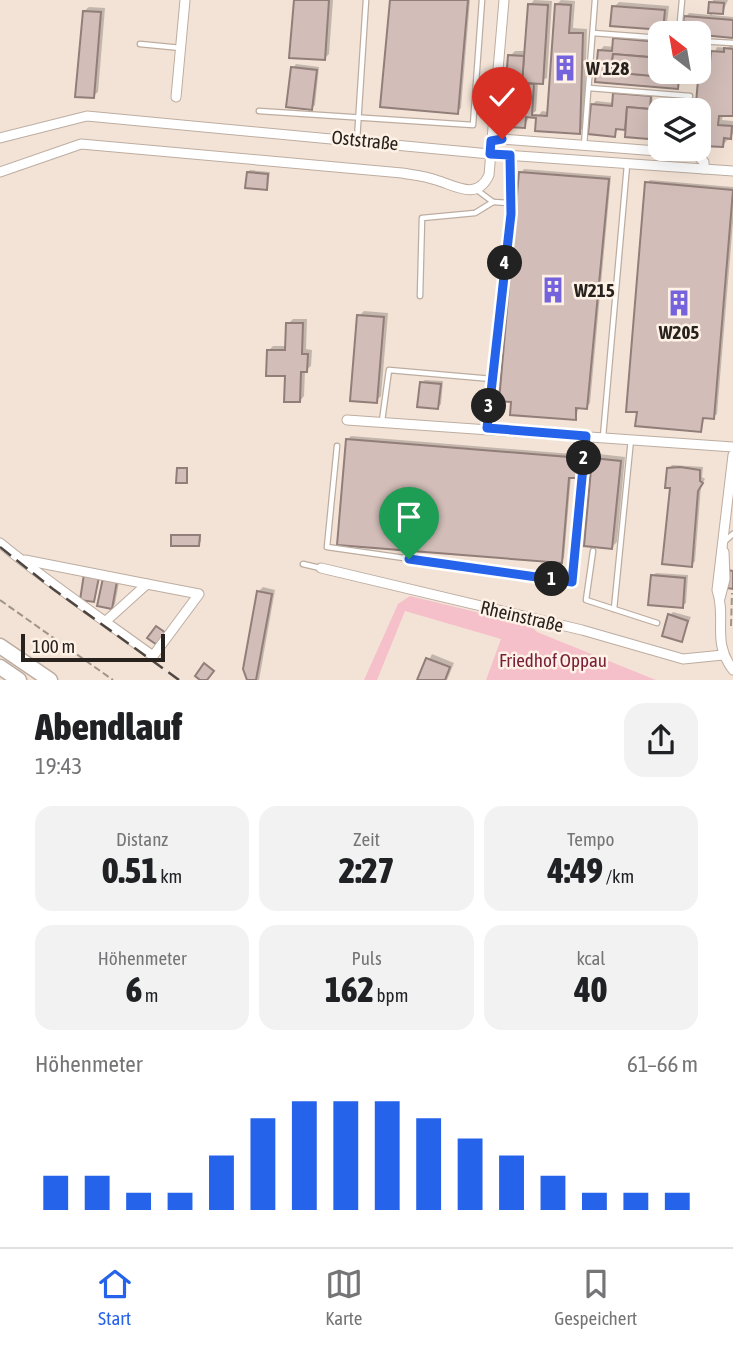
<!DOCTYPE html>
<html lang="de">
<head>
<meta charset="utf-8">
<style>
  body { margin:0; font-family:"Asap Condensed",sans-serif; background:#f2f2f2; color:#202124; height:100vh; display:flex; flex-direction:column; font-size:26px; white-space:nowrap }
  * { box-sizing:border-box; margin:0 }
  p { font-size:23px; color:#757577 }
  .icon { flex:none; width:38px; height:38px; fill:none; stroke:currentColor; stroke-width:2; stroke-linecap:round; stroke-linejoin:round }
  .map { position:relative; height:680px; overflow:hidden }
  .panel { display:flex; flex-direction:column; background:#fff; flex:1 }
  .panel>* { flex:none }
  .needle { width:46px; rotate:329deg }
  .controls { position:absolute; left:648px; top:21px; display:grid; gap:14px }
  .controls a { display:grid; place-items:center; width:63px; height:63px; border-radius:14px; background:#fff; box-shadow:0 7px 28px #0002; font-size:35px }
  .scale { position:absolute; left:21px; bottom:18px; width:144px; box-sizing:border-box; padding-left:7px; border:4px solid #28221e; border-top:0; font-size:19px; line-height:24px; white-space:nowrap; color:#28221e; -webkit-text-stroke:5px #fef1e6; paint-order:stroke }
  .pin { position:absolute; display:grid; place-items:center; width:60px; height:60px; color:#fff; margin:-72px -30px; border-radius:50% 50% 50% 0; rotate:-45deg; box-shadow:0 0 7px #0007 }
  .pin .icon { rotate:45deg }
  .km { position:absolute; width:35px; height:35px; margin:-18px; border-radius:50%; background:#222; color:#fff; font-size:19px; line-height:35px; text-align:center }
  .round { display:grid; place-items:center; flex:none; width:74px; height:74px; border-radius:21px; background:#f2f2f2 }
  .summary { display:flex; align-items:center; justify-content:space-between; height:119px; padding:0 35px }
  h1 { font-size:38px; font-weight:800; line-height:52px }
  .figures { display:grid; grid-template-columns:repeat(3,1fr); gap:10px; height:119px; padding:7px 35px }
  .figures div { display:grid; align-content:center; border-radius:18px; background:#f2f2f2; text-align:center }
  .figures b { font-size:35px; font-weight:800 }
  .figures small { font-size:19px; font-weight:400 }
  .figures p { font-size:19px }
  .chart { height:196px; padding:14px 35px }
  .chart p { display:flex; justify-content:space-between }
  .chart svg { width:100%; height:126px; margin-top:7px; stroke:#2563eb; stroke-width:6 }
  .tabs { display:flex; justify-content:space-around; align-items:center; height:98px; border-top:2px solid #e0e0e0; background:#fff; font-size:19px; color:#757577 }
  .tabs a { display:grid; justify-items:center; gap:4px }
  .tabs .selected { color:#2563eb }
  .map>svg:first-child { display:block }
  .green { fill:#f5c0c9 }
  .shadow { fill:#0003 }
  .building { fill:#d2bdb8; stroke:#927e79; stroke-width:2 }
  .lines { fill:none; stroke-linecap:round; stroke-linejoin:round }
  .service-casing { stroke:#bdada1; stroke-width:7 }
  .minor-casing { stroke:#bdada1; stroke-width:11 }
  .trunk-casing { stroke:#bdada1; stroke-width:17 }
  .path { stroke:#9f948a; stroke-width:2; stroke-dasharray:7 3.5; stroke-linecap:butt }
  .service { stroke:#fff; stroke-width:4.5 }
  .minor { stroke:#fff; stroke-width:9 }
  .trunk { stroke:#fff; stroke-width:14 }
  .rail { stroke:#4e4640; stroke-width:2.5; stroke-dasharray:14 7; stroke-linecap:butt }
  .route-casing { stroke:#fff; stroke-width:14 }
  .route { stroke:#2563eb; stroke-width:9 }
  .labels { text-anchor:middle; stroke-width:5; stroke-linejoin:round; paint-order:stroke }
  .poi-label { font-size:19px; font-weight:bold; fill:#28221e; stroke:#fef1e6; text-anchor:start }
  .street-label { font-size:19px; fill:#28221e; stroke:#fef1e6 }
  .park-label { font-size:19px; fill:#781e39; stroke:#fef1e6 }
</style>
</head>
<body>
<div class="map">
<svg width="733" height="680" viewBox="0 0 733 680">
  <rect width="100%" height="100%" fill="#f3e3d6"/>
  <path class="green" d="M 410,596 L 530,625 L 537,632 L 656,680 L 486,680 L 501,639 L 405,611 L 377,680 L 364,680 L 398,604 Z"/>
  <g class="shadow">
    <path d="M 296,0 L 333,0 L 329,54 L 324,59 Z"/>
    <path d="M 392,0 L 470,0 L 461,108 L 457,112 Z"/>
    <path d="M 534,0 L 552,1 L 547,78 L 538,82 L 536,111 L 530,115 L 524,127 L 505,108 L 511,102 L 506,87 L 514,79 L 510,56 L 515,51 L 526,51 L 530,5 Z"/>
    <path d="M 561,0 L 575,1 L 573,28 L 587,29 L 584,127 L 579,132 L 538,116 L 542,111 L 549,112 L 556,5 Z"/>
    <path d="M 713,0 L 728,0 L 723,12 L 712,11 L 712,15 L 733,17 L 733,36 L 686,17 L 689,13 L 710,15 Z"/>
    <path d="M 619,2 L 669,6 L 667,24 L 663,29 L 614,7 Z"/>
    <path d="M 89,7 L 105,8 L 98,92 L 93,96 L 84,11 Z"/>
    <path d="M 619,34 L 660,38 L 660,72 L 698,72 L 698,56 L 712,58 L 717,47 L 727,48 L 733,44 L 733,115 L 723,115 L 722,120 L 733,121 L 733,134 L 722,146 L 698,110 L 673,110 L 674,103 L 670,102 L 670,110 L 660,110 L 627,128 L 618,128 L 614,135 L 592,105 L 596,101 L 614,103 L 618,90 L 653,93 L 652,106 L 668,108 L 673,96 L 698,98 L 700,78 L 682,77 L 677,87 L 599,51 L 604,46 L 614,47 L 614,39 Z"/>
    <path d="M 296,64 L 319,67 L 315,105 L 311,108 L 293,68 Z"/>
    <path d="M 524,169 L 611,176 L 590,403 L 587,407 L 579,406 L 576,418 L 521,173 Z"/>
    <path d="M 250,170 L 270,172 L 268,186 L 266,188 L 248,172 Z"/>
    <path d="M 650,180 L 733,187 L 733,222 L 717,414 L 713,417 L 705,416 L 700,430 L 647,183 Z"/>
    <path d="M 364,311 L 388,313 L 381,396 L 376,401 L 359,316 Z"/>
    <path d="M 293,319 L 307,319 L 306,349 L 312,350 L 311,366 L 305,371 L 304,396 L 300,401 L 287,374 L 268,351 L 273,346 L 287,346 L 288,324 Z"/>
    <path d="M 425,380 L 443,381 L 441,404 L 438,407 L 421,383 Z"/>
    <path d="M 351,436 L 584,455 L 582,473 L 571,476 L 564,558 L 561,561 L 348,439 Z"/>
    <path d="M 599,454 L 625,457 L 617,542 L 612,547 L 594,459 Z"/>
    <path d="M 672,465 L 703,467 L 702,477 L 705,479 L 701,486 L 695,561 L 692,565 L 668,469 Z"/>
    <path d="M 175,534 L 201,534 L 201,542 L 173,535 Z"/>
    <path d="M 656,573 L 688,575 L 686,603 L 682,606 L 652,576 Z"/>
    <path d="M 120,577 L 115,604 L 112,607 L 100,605 Z"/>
    <path d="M 263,587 L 275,590 L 259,680 L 250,680 L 258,592 Z"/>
    <path d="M 673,612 L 691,617 L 681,640 L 670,615 Z"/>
    <path d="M 432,654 L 454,663 L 447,680 L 419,680 Z"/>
  </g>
  <g class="building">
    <path d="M 294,0 L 329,0 L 325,60 L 289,58 Z"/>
    <path d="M 390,0 L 468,0 L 458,114 L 380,107 Z"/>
    <path d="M 709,2 L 724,3 L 723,14 L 708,13 Z"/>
    <path d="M 528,4 L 548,5 L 543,84 L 522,83 Z"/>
    <path d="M 555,4 L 571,5 L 569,33 L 583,33 L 580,134 L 535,131 L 536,118 L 526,117 L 525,128 L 506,127 L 507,119 L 503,119 L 503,107 L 509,107 L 509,99 L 503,99 L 504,86 L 514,87 L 514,81 L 506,81 L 508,55 L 524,56 L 522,83 L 534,84 L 532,115 L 547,116 Z"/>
    <path d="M 612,6 L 665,10 L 663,30 L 610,26 Z"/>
    <path d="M 83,11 L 101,12 L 94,98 L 75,97 Z"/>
    <path d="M 684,16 L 733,20 L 733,38 L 682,33 Z"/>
    <path d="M 613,38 L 660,42 L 660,58 L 613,54 L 611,72 L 679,78 L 678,89 L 595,82 L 598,50 L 612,51 Z"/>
    <path d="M 724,48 L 733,49 L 733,116 L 719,116 L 718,125 L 732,126 L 731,139 L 724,138 L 723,147 L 703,146 L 703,138 L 698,138 L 698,110 L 666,110 L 667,100 L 696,103 L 698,80 L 684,79 L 685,72 L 698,72 L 698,61 L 710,62 L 711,51 L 724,52 Z"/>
    <path d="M 613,54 L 660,58 L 660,72 L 685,72 L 684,79 L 611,72 Z"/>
    <path d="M 291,67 L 317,70 L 312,110 L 286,107 Z"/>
    <path d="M 613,93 L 651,96 L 650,109 L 627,107 L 625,130 L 616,129 L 615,137 L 588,134 L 591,104 L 612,106 Z"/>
    <path d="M 627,107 L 660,110 L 660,140 L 625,137 Z"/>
    <path d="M 247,172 L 268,174 L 267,190 L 245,188 Z"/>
    <path d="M 519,172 L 609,179 L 587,409 L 576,408 L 576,420 L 510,415 L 511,402 L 499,401 Z"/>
    <path d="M 645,182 L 733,190 L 714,419 L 703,418 L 701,432 L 635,426 L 637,412 L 626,412 Z"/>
    <path d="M 357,315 L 384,317 L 377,403 L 350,401 Z"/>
    <path d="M 286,323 L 303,323 L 302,354 L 308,354 L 307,372 L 301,372 L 300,402 L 284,402 L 285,376 L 266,376 L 267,350 L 285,350 Z"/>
    <path d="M 420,382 L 441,384 L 438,409 L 417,407 Z"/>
    <path d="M 346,439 L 581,458 L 579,478 L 569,478 L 562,563 L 337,545 Z"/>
    <path d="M 592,458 L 621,461 L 612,549 L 584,546 Z"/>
    <path d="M 680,467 L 700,470 L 700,481 L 703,483 L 698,491 L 692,567 L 662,564 L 670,488 L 665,488 L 667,468 Z"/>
    <path d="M 177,468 L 187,468 L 187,483 L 176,483 Z"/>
    <path d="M 171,535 L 200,535 L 199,546 L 171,546 Z"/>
    <path d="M 728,570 L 733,571 L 733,589 L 727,588 Z"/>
    <path d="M 84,574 L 99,577 L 94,602 L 80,600 Z"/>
    <path d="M 651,575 L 685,578 L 683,608 L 648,605 Z"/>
    <path d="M 103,578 L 117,581 L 112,609 L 97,606 Z"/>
    <path d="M 257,591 L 272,594 L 256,680 L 247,680 L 243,669 Z"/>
    <path d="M 668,614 L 688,621 L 682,642 L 662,636 Z"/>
    <path d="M 156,626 L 166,633 L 157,645 L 147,638 Z"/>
    <path d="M 426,658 L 450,667 L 445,680 L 417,680 Z"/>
    <path d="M 204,663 L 214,671 L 207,680 L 200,680 L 195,676 Z"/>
  </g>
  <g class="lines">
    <g class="service-casing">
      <g id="service">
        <path d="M 593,33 L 660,38"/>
        <path d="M 679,33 L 682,0"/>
        <path d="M 698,41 L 733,43"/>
        <path d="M 140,44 L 181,48"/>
        <path d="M 589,88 L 690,96"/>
        <path d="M 259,111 L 473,125 L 482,0"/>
        <path d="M 357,140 L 366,0"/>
        <path d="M 584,145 L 595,0"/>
        <path d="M 493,202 L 509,203"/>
        <path d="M 420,296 L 422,218 L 475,213 L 493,202 L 477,190"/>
        <path d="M 382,421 L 389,370 L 492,379"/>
        <path d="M 603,437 L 627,165"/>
        <path d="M 337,446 L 327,547 L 572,582 L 586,437"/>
        <path d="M 725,541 L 733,534"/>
        <path d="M 593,551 L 586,600 L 657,623"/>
        <path d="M 303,564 L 320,568"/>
        <path d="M 614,609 L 631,439"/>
      </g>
    </g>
    <g class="minor-casing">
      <g id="minor">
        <path d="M 176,97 L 185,0"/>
        <path d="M 0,138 L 87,116 L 490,154 L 733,171"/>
        <path d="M 491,141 L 502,139 L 696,154 L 704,162 L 704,169"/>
        <path d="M 0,172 L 81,144 L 402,173 C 413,175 425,176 436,180 C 456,186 477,201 489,175 L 504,0"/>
        <path d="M 347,420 L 733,447"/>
        <path d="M 487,428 L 511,214 L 510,155"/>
        <path d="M 733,455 L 717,590 C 727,619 711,641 733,670"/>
        <path d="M 0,543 C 49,583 102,619 153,656 L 199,594 L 147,584 L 106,621"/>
        <path d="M 25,560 L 147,584"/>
        <path d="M 321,568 L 582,630 L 683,659 L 723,655"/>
        <path d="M 720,598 L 725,579 L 724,552"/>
      </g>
    </g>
    <g class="trunk-casing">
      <g id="trunk">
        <path d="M 0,646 L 50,680"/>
        <path d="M 0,667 L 19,680"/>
      </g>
    </g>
    <g class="path">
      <path d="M 0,600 L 113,680"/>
      <path d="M 731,626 L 732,593"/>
    </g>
    <use href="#service" class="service"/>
    <use href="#minor" class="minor"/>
    <use href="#trunk" class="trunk"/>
    <path class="rail" d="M 0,547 L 53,589 L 179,680"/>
  </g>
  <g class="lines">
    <g class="route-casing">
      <path id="route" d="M 409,559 L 572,582 L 586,436 L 487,428 L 511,214 L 510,155 L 490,154 L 491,141 L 502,139"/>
    </g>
    <use href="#route" class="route"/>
  </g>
  <defs>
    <g id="building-bare" transform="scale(2.1)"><path d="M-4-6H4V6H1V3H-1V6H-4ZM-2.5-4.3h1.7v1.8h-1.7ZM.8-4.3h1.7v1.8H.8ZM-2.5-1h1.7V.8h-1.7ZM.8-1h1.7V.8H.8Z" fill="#7463dd" stroke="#fef1e6" stroke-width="2.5" paint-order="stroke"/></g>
  </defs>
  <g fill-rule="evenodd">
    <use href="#building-bare" x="565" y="68"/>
    <use href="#building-bare" x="553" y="290"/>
    <use href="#building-bare" x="679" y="303"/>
  </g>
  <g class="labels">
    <g class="poi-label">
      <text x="586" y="75">W 128</text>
      <text x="574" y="297">W215</text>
      <text x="679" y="339" text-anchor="middle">W205</text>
    </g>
    <g class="street-label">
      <text transform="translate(365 140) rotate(6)" y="7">Oststraße</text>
      <text transform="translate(522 616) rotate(13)" y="7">Rheinstraße</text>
    </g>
    <g class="park-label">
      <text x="553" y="667">Friedhof Oppau</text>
    </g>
  </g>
</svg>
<div class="controls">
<a><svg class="needle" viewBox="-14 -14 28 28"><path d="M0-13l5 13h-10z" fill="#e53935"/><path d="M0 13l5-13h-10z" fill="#757577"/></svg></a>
<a><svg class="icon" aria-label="layers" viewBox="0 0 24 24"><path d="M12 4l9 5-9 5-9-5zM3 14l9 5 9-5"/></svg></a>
</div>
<div class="scale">100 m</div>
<div class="pin" style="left:409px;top:559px;background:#1e9e55"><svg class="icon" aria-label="arrive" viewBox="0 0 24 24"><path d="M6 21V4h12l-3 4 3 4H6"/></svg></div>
<div class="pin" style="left:502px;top:139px;background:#d93025"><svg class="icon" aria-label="check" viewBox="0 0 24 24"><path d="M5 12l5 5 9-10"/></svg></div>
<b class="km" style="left:552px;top:579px">1</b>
<b class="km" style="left:584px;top:458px">2</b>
<b class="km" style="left:489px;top:406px">3</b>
<b class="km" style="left:505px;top:263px">4</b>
</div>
<section class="panel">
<div class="summary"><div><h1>Abendlauf</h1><p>19:43</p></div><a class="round"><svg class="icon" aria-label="share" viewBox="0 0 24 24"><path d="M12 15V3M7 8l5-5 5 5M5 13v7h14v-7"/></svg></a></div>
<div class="figures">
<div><p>Distanz</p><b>0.51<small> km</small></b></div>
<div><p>Zeit</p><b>2:27</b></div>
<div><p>Tempo</p><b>4:49<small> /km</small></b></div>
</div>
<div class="figures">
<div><p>Höhenmeter</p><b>6<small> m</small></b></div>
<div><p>Puls</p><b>162<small> bpm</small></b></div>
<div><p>kcal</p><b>40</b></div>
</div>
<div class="chart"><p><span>Höhenmeter</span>61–66 m</p>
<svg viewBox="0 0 160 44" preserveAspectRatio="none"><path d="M5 44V32M15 44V32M25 44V38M35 44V38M45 44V25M55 44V12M65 44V6M75 44V6M85 44V6M95 44V12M105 44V19M115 44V25M125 44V32M135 44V38M145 44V38M155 44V38"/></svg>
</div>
</section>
<nav class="tabs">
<a class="selected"><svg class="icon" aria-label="home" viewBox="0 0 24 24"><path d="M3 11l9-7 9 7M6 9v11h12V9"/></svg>Start</a>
<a><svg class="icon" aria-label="map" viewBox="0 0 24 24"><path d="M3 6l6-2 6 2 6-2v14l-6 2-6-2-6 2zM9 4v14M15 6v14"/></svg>Karte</a>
<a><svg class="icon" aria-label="saved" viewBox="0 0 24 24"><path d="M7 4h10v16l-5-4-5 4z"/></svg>Gespeichert</a>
</nav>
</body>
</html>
